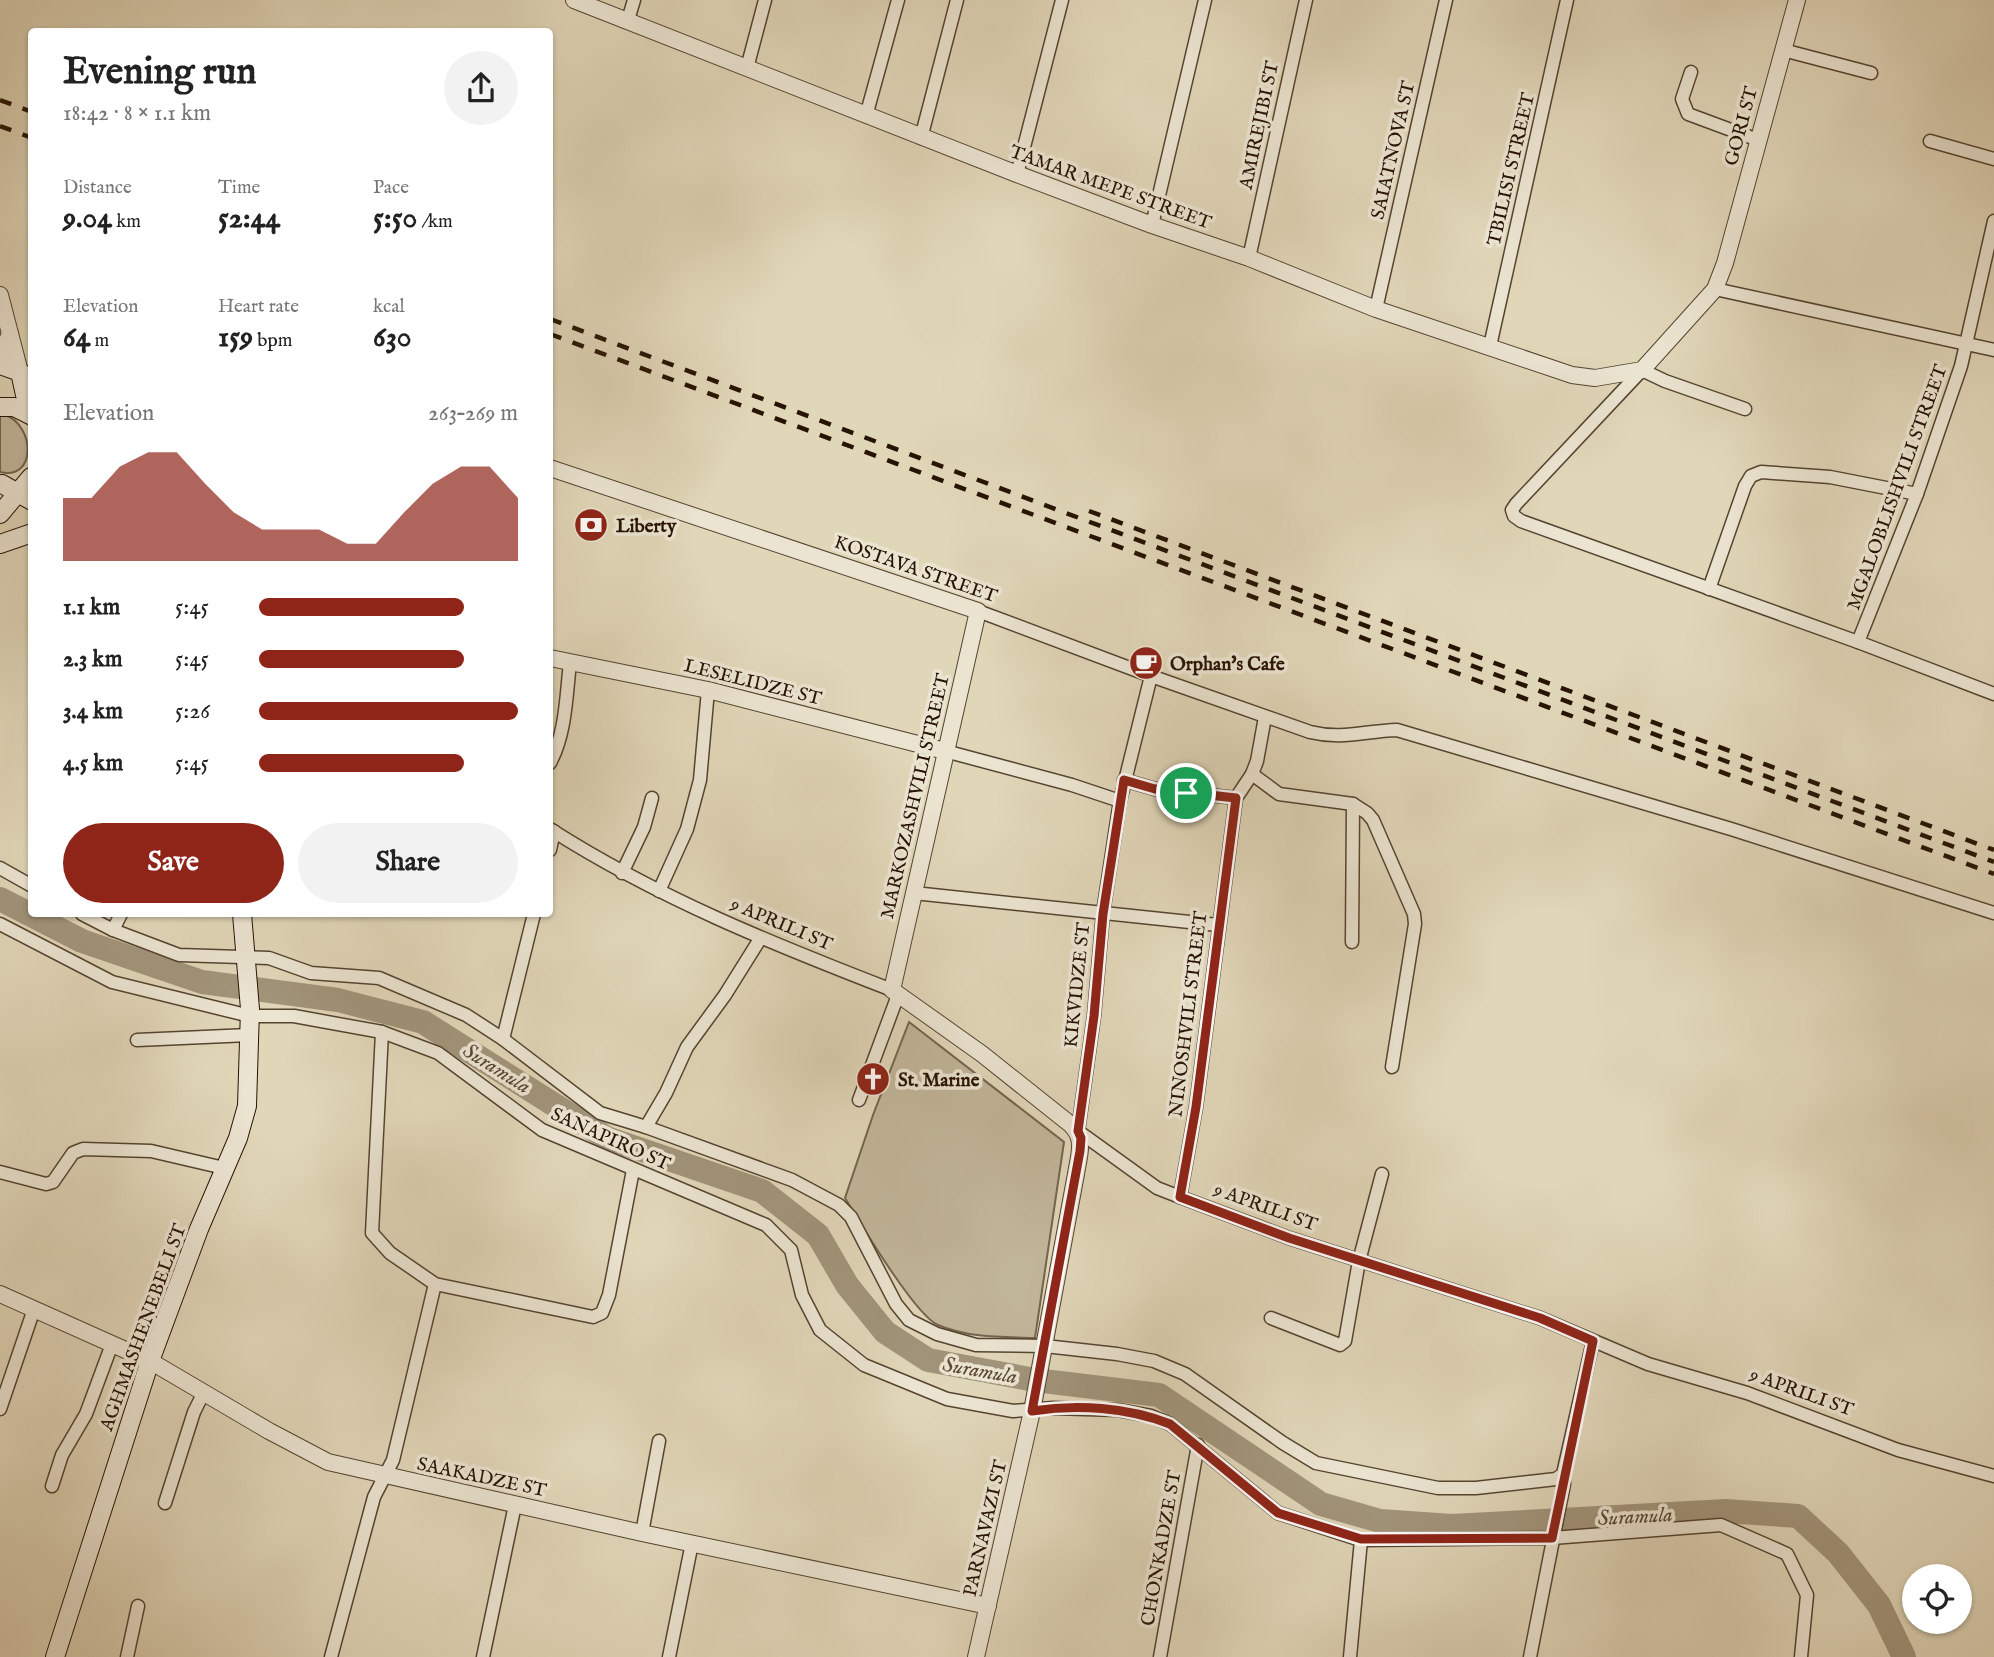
<!DOCTYPE html>
<html lang="en">
<head>
<meta charset="utf-8">
<style>
  body { margin:0; font-family:"IM FELL English",serif; background:#f2f2f2; color:#222; height:100vh; display:flex; flex-direction:column; font-size:26px; white-space:nowrap }
  * { box-sizing:border-box; margin:0 }
  p { font-size:23px; color:#767676 }
  .icon { flex:none; width:38px; height:38px; fill:none; stroke:currentColor; stroke-width:2; stroke-linecap:round; stroke-linejoin:round }
  .map { position:relative; flex:1; overflow:hidden }
  .drawer { position:absolute; left:28px; top:28px; width:525px; height:889px; display:flex; flex-direction:column; background:#fff; border-radius:7px; box-shadow:0 2px 5px #0004 }
  .drawer>* { flex:none }
  .controls { position:absolute; left:1902px; top:1564px; display:grid; gap:14px }
  .controls a { display:grid; place-items:center; width:70px; height:70px; border-radius:50%; background:#fff; box-shadow:0 2px 5px #0004; font-size:35px }
  .pin { position:absolute; display:grid; place-items:center; width:60px; height:60px; color:#fff; margin:-30px; border:4px solid #fff; border-radius:50%; box-shadow:0 2px 7px #0007 }
  .round { display:grid; place-items:center; flex:none; width:74px; height:74px; border-radius:37px; background:#f2f2f2 }
  .head { display:flex; align-items:center; justify-content:space-between; height:119px; padding:0 35px }
  h1 { font-size:38px; font-weight:800; line-height:52px }
  .figures { display:grid; grid-template-columns:repeat(3,1fr); gap:10px; height:119px; padding:7px 35px }
  .figures div { display:grid; align-content:center }
  .figures b { font-size:30px; font-weight:800 }
  .figures small { font-size:19px; font-weight:400 }
  .figures p { font-size:19px }
  .chart { height:196px; padding:14px 35px }
  .chart p { display:flex; justify-content:space-between }
  .chart svg { width:100%; height:126px; margin-top:7px; fill:#8f2418; opacity:.7 }
  .action { display:flex; gap:14px; margin-top:auto; padding:14px 35px }
  .action a { flex:1; height:80px; border-radius:42px; background:#8f2418; color:#fff; font-size:28px; font-weight:800; line-height:80px; text-align:center }
  .action a+a { background:#f2f2f2; color:#222 }
  ul { padding:0 35px; list-style:none; font-size:23px }
  li { display:grid; grid-template-columns:112px 84px 1fr; align-items:center; height:52px }
  li i { height:18px; border-radius:9px; background:#8f2418 }
  .map>svg:first-child { display:block }
  .green { fill:#c1b599; stroke:#74644e; stroke-width:2 }
  .lines { fill:none; stroke-linecap:round; stroke-linejoin:round }
  .river { stroke:#a1947a; stroke-width:24 }
  .minor-casing { stroke:#554430; stroke-width:15 }
  .tertiary-casing { stroke:#554430; stroke-width:18 }
  .secondary-casing { stroke:#271303; stroke-width:20 }
  .minor { stroke:#ebe4d1; stroke-width:12 }
  .tertiary { stroke:#ebe4d1; stroke-width:16 }
  .secondary { stroke:#ebe4d1; stroke-width:18 }
  .rail { stroke:#271303; stroke-width:4.5; stroke-dasharray:12 12; stroke-linecap:butt }
  .route-casing { stroke:#fff; stroke-width:14 }
  .route { stroke:#8f2418; stroke-width:9 }
  .labels { text-anchor:middle; stroke-width:7; stroke-linejoin:round; paint-order:stroke }
  .street-label { font-size:19px; fill:#271303; stroke:#ebe4d1 }
  .poi-label { font-size:19px; font-weight:bold; fill:#271303; stroke:#ebe4d1; text-anchor:start }
  .water-label { font-size:21px; font-style:italic; fill:#584733; stroke:#ebe4d1 }
</style>
</head>
<body>
<div class="map">
<svg width="1994" height="1657" viewBox="0 0 1994 1657">
  <rect width="100%" height="100%" fill="#e0d6b8"/>
  <filter id="stains"><feTurbulence type="fractalNoise" baseFrequency=".00286" numOctaves="4"/><feColorMatrix values="0 0 0 0 .2 0 0 0 0 .09 0 0 0 0 .02 0 0 0 .5 -.17"/></filter>
  <radialGradient id="worn" r=".72"><stop offset=".6" stop-color="#630" stop-opacity="0"/><stop offset="1" stop-color="#630" stop-opacity=".3"/></radialGradient>
  <g class="green">
    <path d="M 5,415 C 35,425 37,481 0,472 L 0,416 Z"/>
    <path d="M 909,1022 L 1064,1142 L 1035,1338 C 1002,1337 968,1338 938,1325 C 915,1315 861,1224 845,1198 L 873,1115 Z"/>
  </g>
  <g class="lines">
    <path class="river" d="M 0,899 L 82,941 L 202,982 L 338,1000 L 423,1022 L 607,1138 L 762,1191 L 818,1235 L 847,1285 L 885,1332 L 928,1360 L 1035,1380 L 1159,1395 L 1321,1504 L 1380,1521 L 1452,1526 L 1726,1511 L 1798,1516 L 1838,1553 L 1879,1605 L 1904,1657"/>
    <g class="minor-casing">
      <g id="minor">
        <path d="M 628,20 L 634,0"/>
        <path d="M 1783,50 L 1871,73"/>
        <path d="M 747,68 L 765,0"/>
        <path d="M 1691,72 L 1682,99 L 1688,114 L 1758,140"/>
        <path d="M 866,116 L 898,0"/>
        <path d="M 921,138 L 957,0"/>
        <path d="M 1930,141 L 1994,159"/>
        <path d="M 1017,174 L 1062,0"/>
        <path d="M 1152,225 L 1205,0"/>
        <path d="M 1249,258 L 1306,0"/>
        <path d="M 1715,289 L 1994,350"/>
        <path d="M 1376,309 L 1446,0"/>
        <path d="M 1490,346 L 1567,0"/>
        <path d="M 1745,409 L 1665,381 L 1642,370 L 1516,504 L 1512,510 L 1514,516 L 1521,521 L 1858,642 L 1994,694"/>
        <path d="M 1709,589 L 1745,486 L 1751,476 L 1761,472 L 1830,477 L 1917,494"/>
        <path d="M 978,611 L 1151,676 L 1310,732 C 1343,740 1364,731 1397,730 L 1731,829 L 1994,913"/>
        <path d="M 1858,642 L 1917,494 L 1961,366 L 1994,221"/>
        <path d="M 1151,676 L 1120,801 L 1103,913 L 1094,1016 L 1078,1131 L 1157,1188 L 1180,1197 L 1289,1238 L 1540,1318 L 1648,1364 L 1747,1393 L 1898,1450 L 1994,1476"/>
        <path d="M 945,751 L 1072,785 L 1120,801"/>
        <path d="M 550,763 C 566,733 566,697 570,663"/>
        <path d="M 1252,774 L 1279,794 L 1353,804 L 1367,813 L 1373,820 L 1414,914 L 1415,924 L 1392,1067"/>
        <path d="M 1124,780 L 1155,789 L 1236,798"/>
        <path d="M 550,829 C 658,898 773,944 892,990"/>
        <path d="M 550,850 L 554,831"/>
        <path d="M 0,868 L 32,886"/>
        <path d="M 622,873 L 644,827 L 652,798"/>
        <path d="M 659,891 L 687,829 L 700,780 L 708,690"/>
        <path d="M 914,893 L 1218,925"/>
        <path d="M 82,914 L 113,930 L 179,955 L 269,958 L 311,973 L 379,978 L 466,1015 L 503,1039 L 600,1113 L 646,1127 L 792,1180 L 839,1205 L 851,1217 L 896,1304 L 909,1320 L 937,1334 L 976,1345 L 1045,1346 L 1117,1354 L 1154,1361 L 1185,1374 L 1283,1443 L 1316,1463 L 1438,1488 L 1476,1488 L 1556,1479 L 1563,1474"/>
        <path d="M 0,924 L 112,982 L 250,1016 L 294,1016 L 382,1032 L 438,1053 L 542,1130 L 766,1225 L 791,1250 L 802,1295 L 820,1330 L 864,1365 L 947,1399 L 1013,1411 L 1053,1408 L 1118,1410 L 1151,1416 L 1170,1424 L 1278,1513 L 1361,1540 L 1552,1538 L 1721,1525 L 1787,1554 L 1807,1595 L 1801,1657"/>
        <path d="M 113,930 L 121,914"/>
        <path d="M 1352,942 L 1353,804"/>
        <path d="M 382,1032 L 372,1233 L 390,1253 L 435,1284 L 593,1317 L 602,1313 L 609,1295 L 633,1170"/>
        <path d="M 503,1039 L 534,914"/>
        <path d="M 137,1040 L 249,1035"/>
        <path d="M 859,1100 L 898,995"/>
        <path d="M 646,1127 L 666,1093 L 687,1047 L 725,995 L 760,939"/>
        <path d="M 0,1172 L 46,1184 L 53,1182 L 73,1153 L 83,1149 L 151,1151 L 224,1168"/>
        <path d="M 1180,1197 L 1196,1107 L 1236,798 L 1252,774 L 1257,761 L 1265,717"/>
        <path d="M 1271,1318 L 1340,1345 L 1345,1341 L 1359,1261 L 1382,1174"/>
        <path d="M 0,1409 L 34,1309"/>
        <path d="M 52,1486 L 62,1455 L 86,1414 L 112,1344"/>
        <path d="M 165,1503 L 194,1412 L 204,1392"/>
        <path d="M 642,1533 L 659,1441"/>
        <path d="M 127,1657 L 138,1606"/>
        <path d="M 331,1657 L 374,1497 L 393,1460 L 435,1284"/>
        <path d="M 483,1657 L 515,1505"/>
        <path d="M 669,1657 L 692,1543"/>
        <path d="M 1160,1657 L 1198,1445"/>
        <path d="M 1350,1657 L 1361,1540"/>
        <path d="M 1530,1657 L 1564,1484 L 1563,1474 L 1593,1341"/>
      </g>
    </g>
    <g class="tertiary-casing">
      <g id="tertiary">
        <path d="M 574,0 L 1017,174 L 1152,225 L 1249,258 L 1376,309 L 1572,375 L 1595,378 L 1642,370 L 1715,289 L 1725,263 L 1797,0"/>
        <path d="M 0,295 L 20,372 L 32,378"/>
        <path d="M 0,356 L 10,334"/>
        <path d="M 550,468 L 978,611 L 892,990 L 982,1054 L 1070,1124 C 1086,1139 1079,1154 1076,1174 L 1032,1411 L 976,1657"/>
        <path d="M 550,658 L 708,690 L 945,751"/>
        <path d="M 0,1294 L 150,1361 L 269,1431 L 328,1462 L 642,1533 L 988,1606"/>
      </g>
    </g>
    <g class="secondary-casing">
      <g id="secondary">
        <path d="M 0,365 L 20,372 L 29,413"/>
        <path d="M 0,407 L 14,407 L 32,416"/>
        <path d="M 2,484 L 32,501"/>
        <path d="M 0,514 L 31,477"/>
        <path d="M 0,544 L 32,533"/>
        <path d="M 55,1657 L 150,1361 L 199,1229 L 238,1138 L 247,1106 L 250,1009 L 242,914"/>
      </g>
    </g>
    <use href="#minor" class="minor"/>
    <use href="#tertiary" class="tertiary"/>
    <use href="#secondary" class="secondary"/>
    <g class="rail">
      <path d="M 0,100 L 32,112"/>
      <path d="M 0,126 L 32,138"/>
      <path d="M 550,319 L 1994,862"/>
      <path d="M 550,334 L 1994,874"/>
      <path d="M 1089,511 L 1994,850"/>
    </g>
  </g>
  <g class="lines">
    <g class="route-casing">
      <path id="route" d="M 1124,780 L 1155,789 L 1236,798 L 1196,1107 L 1180,1197 L 1289,1238 L 1540,1318 L 1593,1341 L 1552,1538 L 1361,1539 L 1278,1513 L 1170,1424 C 1127,1407 1077,1404 1032,1411 L 1080,1151 L 1081,1138 L 1078,1131 L 1094,1016 L 1103,914 Z"/>
    </g>
    <use href="#route" class="route"/>
  </g>
  <defs>
    <g id="bank-disc" transform="scale(1.75)"><circle r="9.5" fill="#8f2418" stroke="#ebe4d1"/><path d="M-6-4H6V4H-6ZM0-2.3a2.3 2.3 0 1 0 0 4.6a2.3 2.3 0 1 0 0-4.6Z" fill="#fff"/></g>
    <g id="cafe-disc" transform="scale(1.75)"><circle r="9.5" fill="#8f2418" stroke="#ebe4d1"/><path d="M-5.5-4.5H6V0H3Q3 3.5 0 3.5H-2.5Q-5.5 3.5-5.5 0ZM3-3.2v2h1.7v-2ZM-6 4.5H4V6H-6Z" fill="#fff"/></g>
    <g id="church-disc" transform="scale(1.75)"><circle r="9.5" fill="#8f2418" stroke="#ebe4d1"/><path d="M-1.2-6h2.4v3.5h3.3v2.4h-3.3V6h-2.4V-.1h-3.3v-2.4h3.3Z" fill="#fff"/></g>
  </defs>
  <g fill-rule="evenodd">
    <use href="#bank-disc" x="591" y="525"/>
    <use href="#cafe-disc" x="1146" y="663"/>
    <use href="#church-disc" x="873" y="1079"/>
  </g>
  <g class="labels">
    <g class="street-label">
      <text transform="translate(1258 125) rotate(-78)" y="7">AMIREJIBI ST</text>
      <text transform="translate(1740 126) rotate(-75)" y="7">GORI ST</text>
      <text transform="translate(1392 150) rotate(-77)" y="7">SAIATNOVA ST</text>
      <text transform="translate(1510 169) rotate(-77)" y="7">TBILISI STREET</text>
      <text transform="translate(1111 186) rotate(20)" y="7">TAMAR MEPE STREET</text>
      <text transform="translate(1896 487) rotate(-70)" y="7">MGALOBLISHVILI STREET</text>
      <text transform="translate(916 568) rotate(19)" y="7">KOSTAVA STREET</text>
      <text transform="translate(753 681) rotate(14)" y="7">LESELIDZE ST</text>
      <text transform="translate(914 796) rotate(-77)" y="7">MARKOZASHVILI STREET</text>
      <text transform="translate(782 923) rotate(23)" y="7">9 APRILI ST</text>
      <text transform="translate(1076 985) rotate(-84)" y="7">KIKVIDZE ST</text>
      <text transform="translate(1187 1014) rotate(-83)" y="7">NINOSHVILI STREET</text>
      <text transform="translate(611 1138) rotate(24)" y="7">SANAPIRO ST</text>
      <text transform="translate(1266 1206) rotate(20)" y="7">9 APRILI ST</text>
      <text transform="translate(142 1327) rotate(-70)" y="7">AGHMASHENEBELI ST</text>
      <text transform="translate(1802 1391) rotate(20)" y="7">9 APRILI ST</text>
      <text transform="translate(482 1476) rotate(12)" y="7">SAAKADZE ST</text>
      <text transform="translate(984 1528) rotate(-77)" y="7">PARNAVAZI ST</text>
      <text transform="translate(1160 1548) rotate(-80)" y="7">CHONKADZE ST</text>
    </g>
    <g class="poi-label">
      <text x="616" y="532">Liberty</text>
      <text x="1170" y="670">Orphan's Cafe</text>
      <text x="898" y="1086">St. Marine</text>
    </g>
    <g class="water-label">
      <text transform="translate(497 1068) rotate(32)" y="7">Suramula</text>
      <text transform="translate(980 1370) rotate(10)" y="7">Suramula</text>
      <text transform="translate(1635 1516) rotate(-3)" y="7">Suramula</text>
    </g>
  </g>
  <rect width="100%" height="100%" filter="url(#stains)"/>
  <rect width="100%" height="100%" fill="url(#worn)"/>
</svg>
<div class="controls">
<a><svg class="icon" aria-label="locate" viewBox="0 0 24 24"><circle cx="12" cy="12" r="6"/><path d="M12 2v4M12 18v4M2 12h4M18 12h4"/></svg></a>
</div>
<div class="pin" style="left:1186px;top:793px;background:#1e9e55"><svg class="icon" aria-label="arrive" viewBox="0 0 24 24"><path d="M6 21V4h12l-3 4 3 4H6"/></svg></div>
<section class="drawer">
<div class="head"><div><h1>Evening run</h1><p>18:42 · 8 × 1.1 km</p></div><a class="round"><svg class="icon" aria-label="share" viewBox="0 0 24 24"><path d="M12 15V3M7 8l5-5 5 5M5 13v7h14v-7"/></svg></a></div>
<div class="figures">
<div><p>Distance</p><b>9.04<small> km</small></b></div>
<div><p>Time</p><b>52:44</b></div>
<div><p>Pace</p><b>5:50<small> /km</small></b></div>
</div>
<div class="figures">
<div><p>Elevation</p><b>64<small> m</small></b></div>
<div><p>Heart rate</p><b>159<small> bpm</small></b></div>
<div><p>kcal</p><b>630</b></div>
</div>
<div class="chart"><p><span>Elevation</span>263–269 m</p>
<svg viewBox="0 0 160 44" preserveAspectRatio="none"><path d="M0 44V22L10 22L20 11L30 6L40 6L50 17L60 27L70 33L80 33L90 33L100 38L110 38L120 27L130 17L140 11L150 11L160 22V44z"/></svg>
</div>
<ul>
<li><b>1.1 km</b>5:45<i style="width:79%"></i></li>
<li><b>2.3 km</b>5:45<i style="width:79%"></i></li>
<li><b>3.4 km</b>5:26<i style="width:100%"></i></li>
<li><b>4.5 km</b>5:45<i style="width:79%"></i></li>
</ul>
<div class="action"><a>Save</a><a>Share</a></div>
</section>
</div>
</body>
</html>
